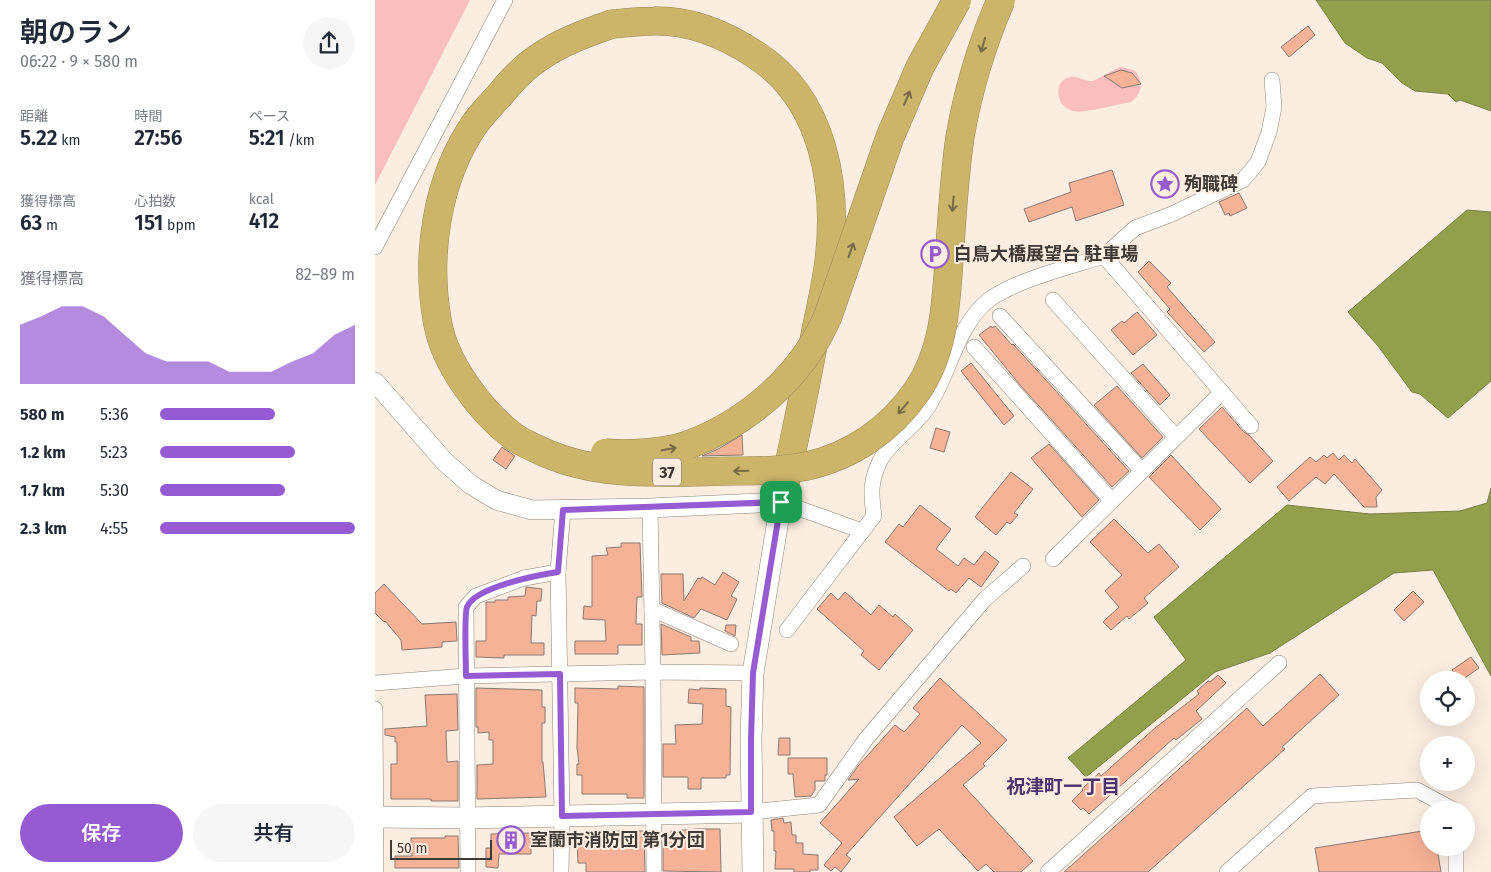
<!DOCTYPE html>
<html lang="ja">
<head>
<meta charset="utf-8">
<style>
  body { margin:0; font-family:"Fira Sans","Noto Sans JP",sans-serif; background:#f6f6f7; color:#1f2937; height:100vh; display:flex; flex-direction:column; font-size:19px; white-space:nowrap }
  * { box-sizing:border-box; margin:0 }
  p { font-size:16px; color:#747a83 }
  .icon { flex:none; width:28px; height:28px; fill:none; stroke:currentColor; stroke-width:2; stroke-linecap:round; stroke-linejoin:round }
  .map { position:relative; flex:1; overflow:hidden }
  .sheet { display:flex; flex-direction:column; background:#fff; width:375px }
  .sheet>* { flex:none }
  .tools { position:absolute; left:1045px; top:671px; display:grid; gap:10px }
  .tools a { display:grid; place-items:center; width:55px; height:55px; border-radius:50%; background:#fff; box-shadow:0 5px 20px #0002; font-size:25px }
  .scale { position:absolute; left:15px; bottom:12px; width:102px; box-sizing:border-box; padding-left:5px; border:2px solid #3e3934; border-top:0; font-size:14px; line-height:18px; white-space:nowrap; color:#3e3934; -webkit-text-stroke:4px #fbede0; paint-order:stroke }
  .pin { position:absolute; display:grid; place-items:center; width:42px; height:42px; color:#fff; margin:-21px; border-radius:10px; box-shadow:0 2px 8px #0006 }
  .round { display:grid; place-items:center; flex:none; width:52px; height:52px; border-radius:26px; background:#f6f6f7 }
  .overview { display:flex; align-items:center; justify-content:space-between; height:85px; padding:0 20px }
  h1 { font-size:28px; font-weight:600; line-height:38px }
  .figures { display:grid; grid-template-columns:repeat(3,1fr); gap:8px; height:85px; padding:5px 20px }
  .figures div { display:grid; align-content:center }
  .figures b { font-size:21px; font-weight:600 }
  .figures small { font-size:14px; font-weight:400 }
  .figures p { font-size:14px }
  .chart { height:140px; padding:10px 20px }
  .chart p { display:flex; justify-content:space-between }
  .chart svg { width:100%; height:90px; margin-top:5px; fill:#965bd3; opacity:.7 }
  .button { display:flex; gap:10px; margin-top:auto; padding:10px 20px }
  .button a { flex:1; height:58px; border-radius:30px; background:#965bd3; color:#fff; font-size:20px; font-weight:600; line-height:58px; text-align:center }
  .button a+a { background:#f6f6f7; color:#1f2937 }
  ul { padding:0 20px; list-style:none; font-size:16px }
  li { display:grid; grid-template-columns:80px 60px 1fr; align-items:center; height:38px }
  li i { height:12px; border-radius:6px; background:#965bd3 }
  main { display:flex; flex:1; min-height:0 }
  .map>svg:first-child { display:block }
  .green { fill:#fbbebf }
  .water { fill:#929f4b; stroke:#798044 }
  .building { fill:#f6b296; stroke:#897972 }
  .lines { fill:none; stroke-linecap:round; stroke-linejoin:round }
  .minor-casing { stroke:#8e8377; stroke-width:16 }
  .tertiary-casing { stroke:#8e8377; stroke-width:20 }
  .secondary-casing { stroke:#8e8377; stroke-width:22 }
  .motorway-casing { stroke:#9a8956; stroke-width:29 }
  .minor { stroke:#fff; stroke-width:15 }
  .tertiary { stroke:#fff; stroke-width:19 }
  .secondary { stroke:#fff; stroke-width:21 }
  .motorway { stroke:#ccb469; stroke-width:28 }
  .motorway-bridge-casing { stroke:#9a8956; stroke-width:29; stroke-linecap:butt }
  .motorway-bridge { stroke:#ccb469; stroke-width:28 }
  .oneway { stroke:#776a49 }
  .route-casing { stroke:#fff; stroke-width:10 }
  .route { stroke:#965bd3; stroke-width:6 }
  .labels { text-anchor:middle; stroke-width:4; stroke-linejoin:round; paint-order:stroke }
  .shield { fill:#fbede0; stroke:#776f68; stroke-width:1 }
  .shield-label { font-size:16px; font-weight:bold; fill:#3e3934 }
  .poi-label { font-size:18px; font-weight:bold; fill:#3e3934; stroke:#fbede0; text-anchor:start }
  .neighbourhood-label { font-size:19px; font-weight:bold; fill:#4e326d; stroke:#fbede0 }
</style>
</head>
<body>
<main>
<section class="sheet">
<div class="overview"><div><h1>朝のラン</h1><p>06:22 · 9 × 580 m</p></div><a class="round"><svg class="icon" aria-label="share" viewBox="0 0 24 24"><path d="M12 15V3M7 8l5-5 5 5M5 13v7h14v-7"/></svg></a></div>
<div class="figures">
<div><p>距離</p><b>5.22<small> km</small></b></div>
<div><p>時間</p><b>27:56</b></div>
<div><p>ペース</p><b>5:21<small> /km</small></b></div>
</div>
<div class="figures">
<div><p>獲得標高</p><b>63<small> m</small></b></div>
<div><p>心拍数</p><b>151<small> bpm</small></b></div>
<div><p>kcal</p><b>412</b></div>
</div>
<div class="chart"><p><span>獲得標高</span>82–89 m</p>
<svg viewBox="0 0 160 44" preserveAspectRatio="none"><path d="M0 44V15L10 11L20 6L30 6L40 11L50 20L60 29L70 33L80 33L90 33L100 38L110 38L120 38L130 33L140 29L150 20L160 15V44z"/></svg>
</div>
<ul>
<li><b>580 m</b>5:36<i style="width:59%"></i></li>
<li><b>1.2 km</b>5:23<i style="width:69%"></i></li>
<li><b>1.7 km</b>5:30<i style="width:64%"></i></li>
<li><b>2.3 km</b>4:55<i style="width:100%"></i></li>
</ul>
<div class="button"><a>保存</a><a>共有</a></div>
</section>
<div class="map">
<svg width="1116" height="872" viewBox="0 0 1116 872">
  <rect width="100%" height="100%" fill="#fbede0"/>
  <g class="green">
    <path d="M 0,0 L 95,0 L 0,185 Z"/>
    <path d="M 745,67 L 759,70 C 769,80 768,93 756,102 C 744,104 708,114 698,111 C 681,107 677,81 695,77 C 704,75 710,82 718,81 Z"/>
  </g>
  <g class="water">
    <path d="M 941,0 L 1116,0 L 1116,111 L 1085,100 L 1081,102 L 1073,94 L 1040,91 L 1027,83 L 1007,63 L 992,58 L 970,43 Z"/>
    <path d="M 1092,210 L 1116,212 L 1116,381 L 1073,418 L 1045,394 L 1037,392 L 1003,346 L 973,312 Z"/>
    <path d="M 1116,488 L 1116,676 L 1058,570 L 1019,573 L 895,653 L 840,672 L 711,777 L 693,758 L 811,660 L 779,617 L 912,505 L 995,514 L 1085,511 L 1112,503 Z"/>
  </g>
  <g class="building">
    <path d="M 933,26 L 940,35 L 914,57 L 906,47 Z"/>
    <path d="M 746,70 L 757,73 L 766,84 L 747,88 L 729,76 Z"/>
    <path d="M 737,170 L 749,205 L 701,221 L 697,207 L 654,222 L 649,209 L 696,192 L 694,183 Z"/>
    <path d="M 864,193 L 872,208 L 855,216 L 854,213 L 850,215 L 844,202 Z"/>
    <path d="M 774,261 L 796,283 L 792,287 L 840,342 L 829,352 L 792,312 L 795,309 L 763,272 Z"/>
    <path d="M 762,312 L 782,335 L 758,355 L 736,330 L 747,321 L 749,323 Z"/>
    <path d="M 616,326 L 617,328 L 620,326 L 637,345 L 638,344 L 754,471 L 737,487 L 645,385 L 604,335 Z"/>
    <path d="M 596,363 L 639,416 L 629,425 L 586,371 Z"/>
    <path d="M 768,364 L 795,395 L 785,405 L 756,373 Z"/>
    <path d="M 742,386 L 788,437 L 767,458 L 719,405 Z"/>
    <path d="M 847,407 L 869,432 L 874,435 L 898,461 L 875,483 L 824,429 Z"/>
    <path d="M 561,428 L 575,432 L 569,452 L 555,448 Z"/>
    <path d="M 367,435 L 368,455 L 327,456 L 343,449 Z"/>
    <path d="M 674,444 L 724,500 L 707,517 L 656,458 Z"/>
    <path d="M 127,447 L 140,456 L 131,469 L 118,460 Z"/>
    <path d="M 958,453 L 964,460 L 969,455 L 977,463 L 980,459 L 1007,490 L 1001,497 L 1002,507 L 989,507 L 959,474 L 950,484 L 941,477 L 914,501 L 902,487 L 935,457 L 941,462 L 949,455 L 952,458 Z"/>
    <path d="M 796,455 L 846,509 L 825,530 L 774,477 Z"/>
    <path d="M 636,472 L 658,489 L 639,513 L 643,515 L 635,524 L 632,522 L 621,535 L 600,517 Z"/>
    <path d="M 545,505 L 576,529 L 561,549 L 583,566 L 589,558 L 599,565 L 610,551 L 624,562 L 606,587 L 594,578 L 581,593 L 576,589 L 574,591 L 510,542 L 524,524 L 528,527 Z"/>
    <path d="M 739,519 L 773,553 L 784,544 L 804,567 L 769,598 L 773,603 L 754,619 L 752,616 L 736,630 L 728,622 L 744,607 L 730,591 L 747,575 L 715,542 Z"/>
    <path d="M 246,543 L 265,543 L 267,597 L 262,597 L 261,624 L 267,624 L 267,645 L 243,645 L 243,654 L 200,654 L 200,641 L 231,641 L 230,620 L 208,619 L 209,606 L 217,607 L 217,556 L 233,555 L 231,548 L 246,547 Z"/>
    <path d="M 348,572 L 364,582 L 356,596 L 362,599 L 352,620 L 326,609 L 319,618 L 287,603 L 286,574 L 308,574 L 309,601 L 323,578 L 326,579 L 327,577 L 340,585 Z"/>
    <path d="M 9,584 L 47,624 L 81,622 L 82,641 L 67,642 L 67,647 L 27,650 L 26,640 L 10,621 L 9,622 L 0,613 L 0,593 Z"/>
    <path d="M 151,587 L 167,589 L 166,601 L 162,601 L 161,616 L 157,615 L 156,643 L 169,643 L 169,655 L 129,655 L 129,658 L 101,657 L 101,641 L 111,641 L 111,602 L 120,602 L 120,600 L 133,600 L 133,597 L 150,596 Z"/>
    <path d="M 1038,591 L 1049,602 L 1029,621 L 1019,610 Z"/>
    <path d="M 470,592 L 496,615 L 504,605 L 518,617 L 520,614 L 538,630 L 504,670 L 486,655 L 489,651 L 442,609 L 456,593 L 463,600 Z"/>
    <path d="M 286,624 L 316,637 L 316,641 L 324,641 L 325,653 L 287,655 Z"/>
    <path d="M 351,625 L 361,625 L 360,636 L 350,631 Z"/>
    <path d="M 1096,657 L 1104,668 L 1087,680 L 1084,680 L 1077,670 Z"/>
    <path d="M 945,674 L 964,695 L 907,747 L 910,749 L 773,872 L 689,872 L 872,708 L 888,726 Z"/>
    <path d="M 843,675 L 851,683 L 821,711 L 827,719 L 801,740 L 799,738 L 714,814 L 708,808 L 706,810 L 697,801 L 708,790 L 707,789 L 724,773 L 726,776 L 780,728 L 824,694 L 822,691 L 833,681 L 835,682 Z"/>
    <path d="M 565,678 L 632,740 L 608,764 L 610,766 L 588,785 L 658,861 L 646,872 L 619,872 L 611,864 L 603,871 L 564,829 L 542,846 L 519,817 L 606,743 L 587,725 L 471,855 L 476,859 L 466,872 L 460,867 L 456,871 L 449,865 L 467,843 L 445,823 L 484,779 L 473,780 L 483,766 L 520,725 L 529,732 L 545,714 L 538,708 Z"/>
    <path d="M 243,686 L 269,687 L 269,798 L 252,798 L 252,794 L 207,794 L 207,775 L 202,775 L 202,764 L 204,764 L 202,748 L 203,703 L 200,703 L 200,688 L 243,689 Z"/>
    <path d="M 101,688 L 167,690 L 167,707 L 170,707 L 170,723 L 167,723 L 167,762 L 168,762 L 171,797 L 102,799 L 102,765 L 118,764 L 118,740 L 114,740 L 114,732 L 103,733 L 103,727 L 101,727 Z"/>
    <path d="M 325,688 L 351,689 L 351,706 L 356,707 L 355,775 L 351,775 L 351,778 L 326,778 L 326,789 L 313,789 L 313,777 L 288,777 L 288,744 L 301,744 L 300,725 L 327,724 L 328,704 L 313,703 L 314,689 L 325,690 Z"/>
    <path d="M 82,694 L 83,730 L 71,731 L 72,762 L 83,761 L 83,801 L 56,801 L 56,799 L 16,799 L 16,764 L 22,764 L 22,742 L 20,742 L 20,737 L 10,735 L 10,729 L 52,726 L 50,695 Z"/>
    <path d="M 404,738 L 415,738 L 415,755 L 403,755 Z"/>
    <path d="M 413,758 L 452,758 L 452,775 L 450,775 L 450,781 L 440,781 L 440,790 L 436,796 L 420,797 L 418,774 L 413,774 Z"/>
    <path d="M 408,818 L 409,823 L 416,822 L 417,835 L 421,835 L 421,843 L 428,843 L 428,854 L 443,855 L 443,870 L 435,870 L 435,872 L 419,872 L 419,869 L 400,869 L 401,851 L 399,851 L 399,831 L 397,831 L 396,820 Z"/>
    <path d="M 322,829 L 345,829 L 346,872 L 288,871 L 288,836 L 296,836 L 296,831 Z"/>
    <path d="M 1054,830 L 1054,848 L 1062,848 L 1066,872 L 944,872 L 940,848 Z"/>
    <path d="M 231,831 L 269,831 L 270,872 L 211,872 L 211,863 L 203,863 L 202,842 L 221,842 L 221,833 Z"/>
    <path d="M 156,833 L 156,854 L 124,854 L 123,868 L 111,867 L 111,848 L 116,848 L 116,834 Z"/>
    <path d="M 70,836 L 83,836 L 84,868 L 20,868 L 20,856 L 37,856 L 36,838 L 70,838 Z"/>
  </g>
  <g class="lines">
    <g class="minor-casing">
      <g id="minor">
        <path d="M 0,247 L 130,0"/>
        <path d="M 729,256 L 760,228 L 797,214 L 868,180 L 883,162 L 894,132 L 899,107 L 897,80"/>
        <path d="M 678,300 L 801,437"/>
        <path d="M 625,316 L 767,471"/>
        <path d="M 599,347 L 737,501"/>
        <path d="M 406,502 L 487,531"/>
        <path d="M 275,508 L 278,672 L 279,872"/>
        <path d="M 678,559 L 847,392"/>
        <path d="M 277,609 L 356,644"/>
        <path d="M 412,630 L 499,516 C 496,494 495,481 505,461 C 512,445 539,427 551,410 C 575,376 580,326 615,299 C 644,279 695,267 729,256 L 876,426"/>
        <path d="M 0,683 L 91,676 L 278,672 L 378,673"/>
        <path d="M 0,709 L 1,872"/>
        <path d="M 376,812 L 444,805 L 491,739 L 610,599 L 648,566"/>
        <path d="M 93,872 L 91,607 L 101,596 L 149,578 L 183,572"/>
        <path d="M 186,872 L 187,816 L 183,572 L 188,509"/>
        <path d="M 673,872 L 904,663"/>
        <path d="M 852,872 L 937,796 L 1042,790 L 1079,810"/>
        <path d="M 1081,872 L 1081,848"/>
      </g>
    </g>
    <g class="tertiary-casing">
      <path id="tertiary" d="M 0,382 L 70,462 L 95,484 L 121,500 L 157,510 L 275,508 L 406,502"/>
    </g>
    <g class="secondary-casing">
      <g id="secondary">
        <path d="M 0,817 L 93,818 L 376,812"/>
        <path d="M 378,872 L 376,740 L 378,673 L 406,502"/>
      </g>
    </g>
    <g class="motorway-casing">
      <path id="motorway" d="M 237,24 C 251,23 265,21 279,21 C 315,20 351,35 381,55 C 449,99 463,186 454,261 C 451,286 445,310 440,335 C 430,391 418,446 406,502"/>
    </g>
    <use href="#minor" class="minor"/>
    <use href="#tertiary" class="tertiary"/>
    <use href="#secondary" class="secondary"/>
    <use href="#motorway" class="motorway"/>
    <g class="motorway-bridge-casing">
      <g id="motorway-bridge">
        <path d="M 237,24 C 211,33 186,42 163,58 C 148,68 135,82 124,96 C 116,104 108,113 101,122 C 61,179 50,257 63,325 C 71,365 106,412 138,436 C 145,442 154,445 162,449 C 222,479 292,472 357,471 C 381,471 408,471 432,466 C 477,456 516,429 542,391 C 569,352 571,305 574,260 C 577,219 579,177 585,137 C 593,90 607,44 626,0"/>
        <path d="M 230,453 C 253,455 291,453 313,445 C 374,422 427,376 453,316 L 515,137 L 545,67 L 582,0"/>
      </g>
    </g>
    <use href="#motorway-bridge" class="motorway-bridge"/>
  </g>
  <defs><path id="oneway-shaft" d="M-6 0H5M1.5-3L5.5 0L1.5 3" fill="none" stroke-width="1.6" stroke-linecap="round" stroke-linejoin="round" transform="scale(1.25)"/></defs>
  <g class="oneway">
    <use href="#oneway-shaft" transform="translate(608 45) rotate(107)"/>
    <use href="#oneway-shaft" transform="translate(532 98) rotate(-67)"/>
    <use href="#oneway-shaft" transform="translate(578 204) rotate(95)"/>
    <use href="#oneway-shaft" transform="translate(476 250) rotate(-71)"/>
    <use href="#oneway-shaft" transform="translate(528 408) rotate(131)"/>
    <use href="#oneway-shaft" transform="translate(294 449) rotate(-10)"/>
    <use href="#oneway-shaft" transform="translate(366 471) rotate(179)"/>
  </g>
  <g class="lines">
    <g class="route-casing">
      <path id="route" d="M 406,502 L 378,673 L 376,740 L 376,812 L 187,816 L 185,674 L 91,676 C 91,665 89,614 92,607 C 100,587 163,575 183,572 L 188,510 Z"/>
    </g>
    <use href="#route" class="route"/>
  </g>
  <defs>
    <g id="sight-ring" transform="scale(1.4375)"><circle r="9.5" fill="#fbede0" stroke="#965bd3" stroke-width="1.5"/><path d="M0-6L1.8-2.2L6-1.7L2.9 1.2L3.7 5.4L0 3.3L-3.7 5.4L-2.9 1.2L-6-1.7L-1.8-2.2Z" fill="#965bd3"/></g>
    <g id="parking-ring" transform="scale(1.4375)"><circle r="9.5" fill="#fbede0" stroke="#965bd3" stroke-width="1.5"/><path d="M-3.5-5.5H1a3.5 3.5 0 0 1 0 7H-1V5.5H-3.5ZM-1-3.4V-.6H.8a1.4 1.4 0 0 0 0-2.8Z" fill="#965bd3"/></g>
    <g id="building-ring" transform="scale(1.4375)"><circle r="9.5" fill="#fbede0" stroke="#965bd3" stroke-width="1.5"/><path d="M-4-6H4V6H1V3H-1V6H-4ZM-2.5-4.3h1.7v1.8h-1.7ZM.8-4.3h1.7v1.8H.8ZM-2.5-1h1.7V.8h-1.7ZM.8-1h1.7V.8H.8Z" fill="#965bd3"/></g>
  </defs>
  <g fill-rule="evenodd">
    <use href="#sight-ring" x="790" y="184"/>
    <use href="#parking-ring" x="560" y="254"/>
    <use href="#building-ring" x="136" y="840"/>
  </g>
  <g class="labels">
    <rect class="shield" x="278" y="458.5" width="28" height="27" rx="4"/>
    <g class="shield-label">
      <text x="292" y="478">37</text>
    </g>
    <g class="poi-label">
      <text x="809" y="190">殉職碑</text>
      <text x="579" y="260">白鳥大橋展望台 駐車場</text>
      <text x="155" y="846">室蘭市消防団 第1分団</text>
    </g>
    <g class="neighbourhood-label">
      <text x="688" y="793">祝津町一丁目</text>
    </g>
  </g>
</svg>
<div class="tools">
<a><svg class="icon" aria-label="locate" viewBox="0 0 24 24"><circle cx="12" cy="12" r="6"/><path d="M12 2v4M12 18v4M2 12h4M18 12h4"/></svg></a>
<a>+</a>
<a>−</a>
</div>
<div class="scale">50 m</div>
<div class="pin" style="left:406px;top:502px;background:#1e9e55"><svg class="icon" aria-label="arrive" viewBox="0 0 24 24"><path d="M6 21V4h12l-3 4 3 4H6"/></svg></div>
</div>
</main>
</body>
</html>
